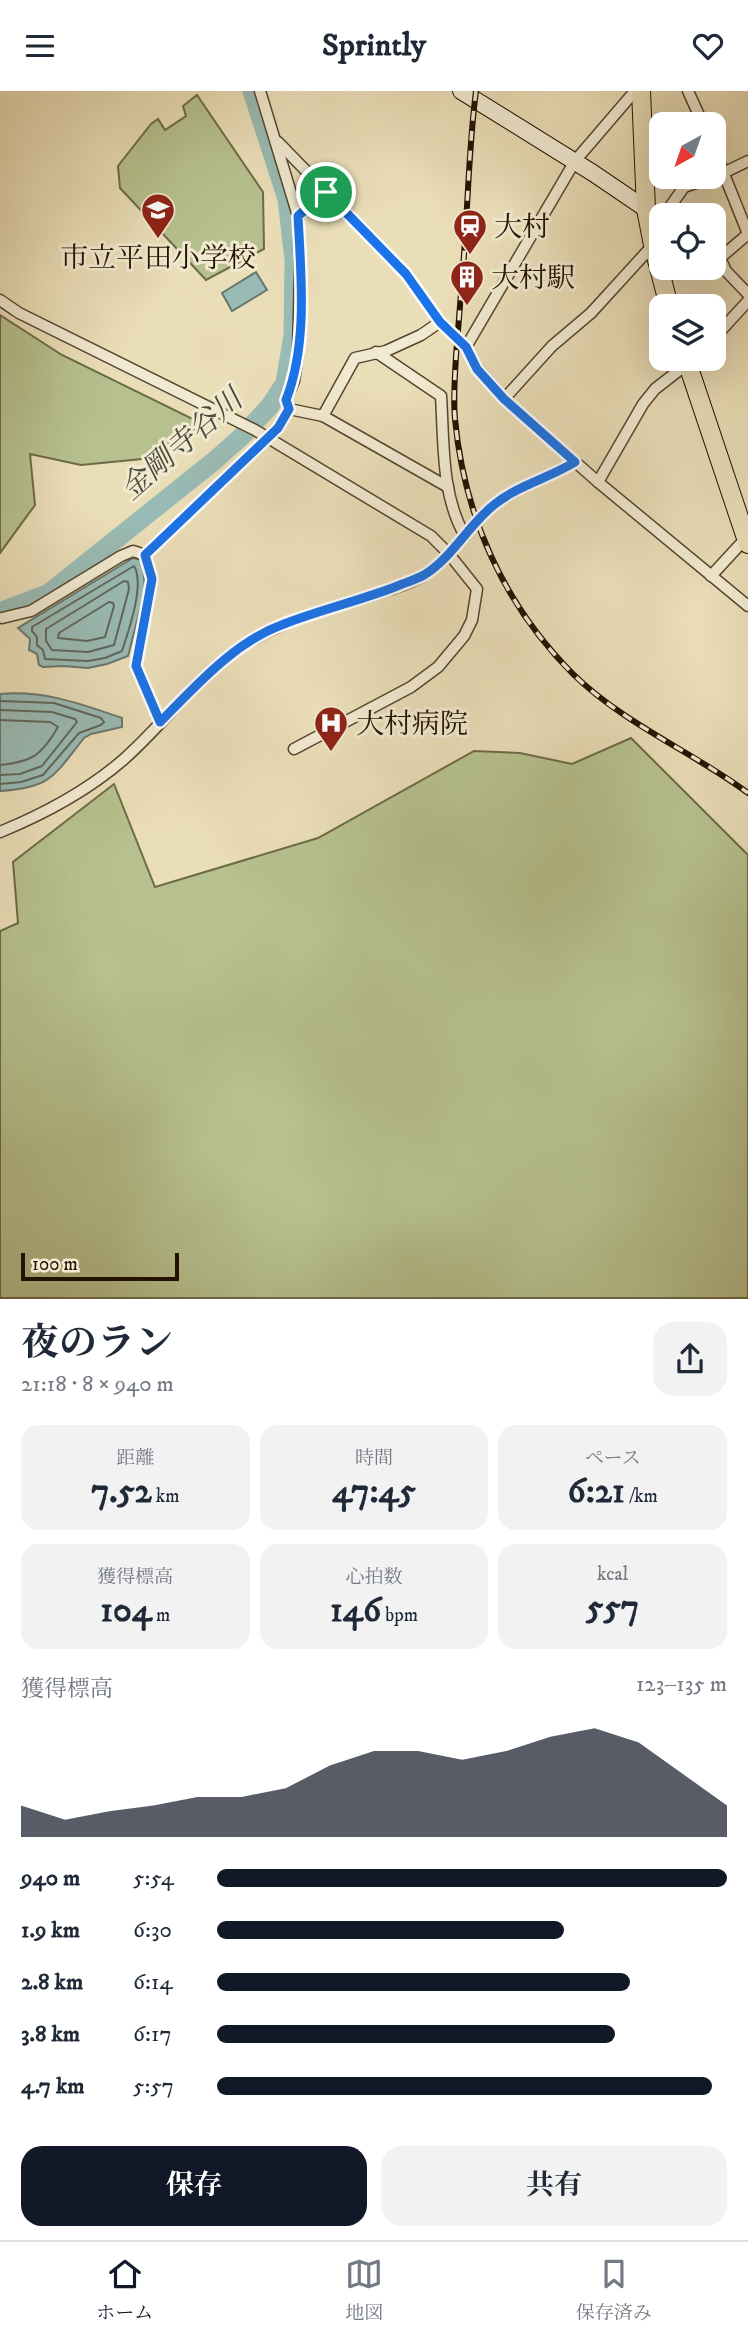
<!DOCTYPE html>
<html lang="ja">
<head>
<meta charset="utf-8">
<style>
  body { margin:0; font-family:"IM FELL DW Pica","Noto Serif JP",serif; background:#f2f2f3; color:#1f2937; height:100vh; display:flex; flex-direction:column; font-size:26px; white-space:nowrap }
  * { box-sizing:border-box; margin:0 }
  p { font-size:23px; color:#747a83 }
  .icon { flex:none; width:38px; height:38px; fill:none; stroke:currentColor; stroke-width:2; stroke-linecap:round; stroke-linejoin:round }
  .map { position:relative; height:1208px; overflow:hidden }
  .panel { display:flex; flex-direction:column; background:#fff; flex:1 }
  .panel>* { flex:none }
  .needle { width:46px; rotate:220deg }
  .controls { position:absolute; left:649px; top:21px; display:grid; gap:14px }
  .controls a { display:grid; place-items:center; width:77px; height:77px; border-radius:14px; background:#fff; box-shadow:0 7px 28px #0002; font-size:35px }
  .scale { position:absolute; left:21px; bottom:18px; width:158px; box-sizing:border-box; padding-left:7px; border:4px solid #241200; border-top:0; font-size:19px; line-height:24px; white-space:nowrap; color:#241200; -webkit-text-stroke:5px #f1ead1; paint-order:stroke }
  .pin { position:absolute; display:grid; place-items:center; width:60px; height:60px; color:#fff; margin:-30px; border:4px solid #fff; border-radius:50%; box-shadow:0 2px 7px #0007 }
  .round { display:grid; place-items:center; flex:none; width:74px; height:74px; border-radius:21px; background:#f2f2f3 }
  .overview { display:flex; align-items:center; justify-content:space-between; height:119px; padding:0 21px }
  h1 { font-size:38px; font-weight:700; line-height:52px }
  .figures { display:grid; grid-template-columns:repeat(3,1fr); gap:10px; height:119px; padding:7px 21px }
  .figures div { display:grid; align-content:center; border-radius:18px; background:#f2f2f3; text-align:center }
  .figures b { font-size:35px; font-weight:700 }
  .figures small { font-size:19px; font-weight:400 }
  .figures p { font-size:19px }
  .chart { height:196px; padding:14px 21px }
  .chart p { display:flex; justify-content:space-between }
  .chart svg { width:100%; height:126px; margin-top:7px; fill:#111827; opacity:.7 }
  .primary-button { display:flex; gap:14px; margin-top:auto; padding:14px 21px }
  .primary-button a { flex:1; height:80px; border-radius:21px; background:#111827; color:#fff; font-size:28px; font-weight:700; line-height:80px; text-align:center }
  .primary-button a+a { background:#f2f2f3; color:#1f2937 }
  ul { padding:0 21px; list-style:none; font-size:23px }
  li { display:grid; grid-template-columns:112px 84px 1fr; align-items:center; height:52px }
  li i { height:18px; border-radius:9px; background:#111827 }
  header { display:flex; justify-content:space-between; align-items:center; height:91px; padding:0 21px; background:#fff; font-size:32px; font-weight:700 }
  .tab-bar { display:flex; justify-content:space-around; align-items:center; height:98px; border-top:2px solid #e0e1e3; background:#fff; font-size:19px; color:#747a83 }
  .tab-bar a { display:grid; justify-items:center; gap:4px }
  .tab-bar .on { color:#111827 }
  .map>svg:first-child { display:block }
  .green { fill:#b6c18f; stroke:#6d6a48; stroke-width:2 }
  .water { fill:#99bbb5; stroke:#6a776d; stroke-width:2 }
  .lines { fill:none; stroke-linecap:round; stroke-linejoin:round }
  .shore { stroke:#5e665a; stroke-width:2 }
  .river { stroke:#99bbb5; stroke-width:19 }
  .street-casing { stroke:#56452e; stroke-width:13 }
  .secondary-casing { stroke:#241200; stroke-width:18 }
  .primary-casing { stroke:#241200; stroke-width:20 }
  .street { stroke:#f1ead1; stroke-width:10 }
  .secondary { stroke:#f1ead1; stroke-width:16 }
  .primary { stroke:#eadeb8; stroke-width:18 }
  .rail-casing { stroke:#241200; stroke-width:6 }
  .rail { stroke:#f1ead1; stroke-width:3.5; stroke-dasharray:10; stroke-linecap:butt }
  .route-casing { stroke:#fff; stroke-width:14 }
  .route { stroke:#1a73e8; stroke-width:9 }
  .labels { text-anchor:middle; stroke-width:6; stroke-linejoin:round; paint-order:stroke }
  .poi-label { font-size:28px; fill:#241200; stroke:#f1ead1; text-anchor:start }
  .water-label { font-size:30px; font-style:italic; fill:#4d4d3f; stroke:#f1ead1 }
</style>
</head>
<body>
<header><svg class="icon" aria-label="menu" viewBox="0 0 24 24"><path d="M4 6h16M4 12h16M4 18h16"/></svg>Sprintly<svg class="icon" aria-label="heart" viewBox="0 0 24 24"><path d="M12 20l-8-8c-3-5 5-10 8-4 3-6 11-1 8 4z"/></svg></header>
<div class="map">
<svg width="748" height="1208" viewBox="0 0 748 1208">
  <rect width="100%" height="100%" fill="#eadeb8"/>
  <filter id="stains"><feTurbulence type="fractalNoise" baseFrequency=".00286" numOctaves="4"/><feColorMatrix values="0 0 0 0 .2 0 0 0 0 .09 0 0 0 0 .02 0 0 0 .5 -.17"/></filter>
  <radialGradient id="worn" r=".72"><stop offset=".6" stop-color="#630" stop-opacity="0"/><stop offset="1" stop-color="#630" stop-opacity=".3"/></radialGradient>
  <g class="green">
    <path d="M 197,4 L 263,101 L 264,158 L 206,189 L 120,97 L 118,75 L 151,33 L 158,28 L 165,39 L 186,25 L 183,15 Z"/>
    <path d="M 0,224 L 62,264 L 203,333 L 142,368 L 81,374 L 30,363 L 35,414 L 0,462 Z"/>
    <path d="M 631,647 L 748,764 L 748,1207 L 0,1207 L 0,840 L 18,832 L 13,771 L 114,693 L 155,796 L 318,747 L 474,660 L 520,662 L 572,673 Z"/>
  </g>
  <g class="water">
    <path d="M 256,181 L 267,199 L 232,220 L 222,202 Z"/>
    <path d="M 133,467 L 141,469 L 143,473 L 145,499 L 128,565 L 107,573 L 88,577 L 63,575 L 43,576 L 39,574 L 37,563 L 29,559 L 30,548 L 18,537 Z"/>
    <path d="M 0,603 C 44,599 81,613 122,627 L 122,636 L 91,643 L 84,647 C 53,686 52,696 0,700 Z"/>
  </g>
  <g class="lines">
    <g class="shore">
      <path d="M 134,475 C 145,493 129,539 122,560 L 105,567 L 88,570 L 45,568 L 43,559 L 37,554 L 37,546 L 32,540 L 32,536 Z"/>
      <path d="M 124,490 L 128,491 L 129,498 L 114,554 L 88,561 L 52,559 L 46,550 L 46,538 Z"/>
      <path d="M 109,511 L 113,512 L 114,515 L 105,546 L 87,550 L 58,547 L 59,542 Z"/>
      <path d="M 0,610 L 54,612 L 101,627 L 104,631 L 101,634 L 79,642 L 43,684 L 21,691 L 0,693"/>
      <path d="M 0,619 L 52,621 L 75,628 L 77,631 L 42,675 L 20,683 L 0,684"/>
      <path d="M 0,629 L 50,631 L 58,636 C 42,664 32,671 0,674"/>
    </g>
    <path class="river" d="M 0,521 L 49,502 L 214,370 L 241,346 L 270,315 L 285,292 L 293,244 L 294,169 L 287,108 L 252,0"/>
    <g class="street-casing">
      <g id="street">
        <path d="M 688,0 L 703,33"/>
        <path d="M 278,51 L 406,183 L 440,231 L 466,256 L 477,277 L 504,308 L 598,391 L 748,515"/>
        <path d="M 714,58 L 748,143 L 720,167"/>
        <path d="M 719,84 L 748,70"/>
        <path d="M 665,123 L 684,96 L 713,86"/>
        <path d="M 298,125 L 326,101"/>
        <path d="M 714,161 L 720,167 L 726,180 L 748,203"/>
        <path d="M 0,209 L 19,222 L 255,339 L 431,445 L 449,463 L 477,498 L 472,529 L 464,545 L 438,576 L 411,596 L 294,658"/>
        <path d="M 714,247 L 748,210"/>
        <path d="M 466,256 L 575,70 L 635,0"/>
        <path d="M 376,261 L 441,305 C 444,351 441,404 465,445"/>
        <path d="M 504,308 L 552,255 L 591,222 L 653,154"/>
        <path d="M 289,318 L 323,325 L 355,267 L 386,260 L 421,244 L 440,231"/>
        <path d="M 323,325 L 448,396"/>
        <path d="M 598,391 L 643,313 L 655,298 L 691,270"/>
        <path d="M 711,485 L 746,447"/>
        <path d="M 2,527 L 31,520 L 121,465 L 133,460 L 145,464"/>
        <path d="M 160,631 L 136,575 L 152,488 L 145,464 L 278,337 L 289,318 L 286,309 L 294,290 L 298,263 L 300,179 L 298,125 L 260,0"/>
        <path d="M 0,741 C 44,723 87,700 123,669 C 163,634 194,589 238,558 C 277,531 324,519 370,505 C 387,499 409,494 424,484 C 453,466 469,433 495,413 C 519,394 549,387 574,371"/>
      </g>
    </g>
    <g class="secondary-casing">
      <path id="secondary" d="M 461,0 L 593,82 L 646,118"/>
    </g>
    <g class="primary-casing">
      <g id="primary">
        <path d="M 641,0 L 646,118 L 653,154 L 669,215"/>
        <path d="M 686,268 L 748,453"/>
      </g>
    </g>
    <use href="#street" class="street"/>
    <use href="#secondary" class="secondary"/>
    <use href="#primary" class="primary"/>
    <g class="rail-casing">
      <path id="rail" d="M 476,0 C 469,54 468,110 464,164 C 461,198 459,231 456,265 C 455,286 453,307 455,328 C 464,425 504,514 573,583 C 624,633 691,660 748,702"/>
    </g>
    <use href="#rail" class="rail"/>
  </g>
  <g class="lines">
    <g class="route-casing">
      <path id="route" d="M 326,101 L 406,183 L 440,231 L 466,256 L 477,278 L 504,308 L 575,371 C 549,387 519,394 495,413 C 469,433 453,466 424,484 C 415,489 404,492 395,496 C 358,510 320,519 284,533 C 234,551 196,595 160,631 L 136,575 L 152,488 L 145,464 L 278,337 L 289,318 L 286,309 C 308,253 301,184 298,125 Z"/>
    </g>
    <use href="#route" class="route"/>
  </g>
  <defs>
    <g id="school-pin" transform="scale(1.75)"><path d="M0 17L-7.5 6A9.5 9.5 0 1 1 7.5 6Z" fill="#8f2418" stroke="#f1ead1"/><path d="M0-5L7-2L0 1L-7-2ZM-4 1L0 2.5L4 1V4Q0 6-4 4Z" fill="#fff"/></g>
    <g id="station-pin" transform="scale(1.75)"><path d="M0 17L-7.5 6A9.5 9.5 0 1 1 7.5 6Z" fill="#8f2418" stroke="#f1ead1"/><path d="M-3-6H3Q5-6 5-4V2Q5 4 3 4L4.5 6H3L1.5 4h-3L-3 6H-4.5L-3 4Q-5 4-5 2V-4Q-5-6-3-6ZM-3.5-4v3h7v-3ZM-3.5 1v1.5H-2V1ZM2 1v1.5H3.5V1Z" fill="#fff"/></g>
    <g id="building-pin" transform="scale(1.75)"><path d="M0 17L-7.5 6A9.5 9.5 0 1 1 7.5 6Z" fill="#8f2418" stroke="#f1ead1"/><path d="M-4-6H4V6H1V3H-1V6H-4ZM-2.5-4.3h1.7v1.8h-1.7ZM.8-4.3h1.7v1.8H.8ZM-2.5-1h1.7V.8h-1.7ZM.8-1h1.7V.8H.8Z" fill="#fff"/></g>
    <g id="hospital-pin" transform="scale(1.75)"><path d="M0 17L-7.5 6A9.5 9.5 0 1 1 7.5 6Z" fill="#8f2418" stroke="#f1ead1"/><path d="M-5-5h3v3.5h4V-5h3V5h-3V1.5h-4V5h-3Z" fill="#fff"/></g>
  </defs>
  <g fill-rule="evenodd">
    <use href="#school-pin" x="158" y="119"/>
    <use href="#station-pin" x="470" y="135"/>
    <use href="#building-pin" x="467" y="186"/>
    <use href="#hospital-pin" x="331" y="632"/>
  </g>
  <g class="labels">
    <g class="poi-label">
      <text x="494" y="145">大村</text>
      <text x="158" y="176" text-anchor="middle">市立平田小学校</text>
      <text x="491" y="196">大村駅</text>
      <text x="356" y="642">大村病院</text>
    </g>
    <g class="water-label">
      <text transform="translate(181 353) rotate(-41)" y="10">金剛寺谷川</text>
    </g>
  </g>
  <rect width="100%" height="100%" filter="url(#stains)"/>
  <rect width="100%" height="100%" fill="url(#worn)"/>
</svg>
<div class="controls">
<a><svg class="needle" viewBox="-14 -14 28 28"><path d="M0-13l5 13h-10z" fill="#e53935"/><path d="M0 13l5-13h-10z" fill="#747a83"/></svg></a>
<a><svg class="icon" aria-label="locate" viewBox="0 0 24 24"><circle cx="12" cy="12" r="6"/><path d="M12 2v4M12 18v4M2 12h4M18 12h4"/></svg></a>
<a><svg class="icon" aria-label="layers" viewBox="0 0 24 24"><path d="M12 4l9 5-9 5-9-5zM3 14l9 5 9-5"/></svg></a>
</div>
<div class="scale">100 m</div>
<div class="pin" style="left:326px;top:101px;background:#1e9e55"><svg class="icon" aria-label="arrive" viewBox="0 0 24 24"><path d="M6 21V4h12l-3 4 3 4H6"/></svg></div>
</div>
<section class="panel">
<div class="overview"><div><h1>夜のラン</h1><p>21:18 · 8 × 940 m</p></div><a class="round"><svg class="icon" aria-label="share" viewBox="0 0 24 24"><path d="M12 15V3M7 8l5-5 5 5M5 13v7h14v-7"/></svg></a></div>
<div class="figures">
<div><p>距離</p><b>7.52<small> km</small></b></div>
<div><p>時間</p><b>47:45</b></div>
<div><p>ペース</p><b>6:21<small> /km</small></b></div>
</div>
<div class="figures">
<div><p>獲得標高</p><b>104<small> m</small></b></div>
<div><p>心拍数</p><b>146<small> bpm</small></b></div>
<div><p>kcal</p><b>557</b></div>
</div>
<div class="chart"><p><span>獲得標高</span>123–135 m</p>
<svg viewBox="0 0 160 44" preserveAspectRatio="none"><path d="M0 44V33L10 38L20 35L30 33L40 30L50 30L60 27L70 19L80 14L90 14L100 17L110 14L120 9L130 6L140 11L150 22L160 33V44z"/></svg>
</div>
<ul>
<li><b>940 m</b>5:54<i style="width:100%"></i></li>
<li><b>1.9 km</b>6:30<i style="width:68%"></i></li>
<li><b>2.8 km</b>6:14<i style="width:81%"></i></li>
<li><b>3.8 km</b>6:17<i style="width:78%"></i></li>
<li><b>4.7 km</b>5:57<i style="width:97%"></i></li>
</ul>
<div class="primary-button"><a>保存</a><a>共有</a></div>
</section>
<nav class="tab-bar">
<a class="on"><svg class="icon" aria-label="home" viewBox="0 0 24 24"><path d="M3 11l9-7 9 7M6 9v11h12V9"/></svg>ホーム</a>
<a><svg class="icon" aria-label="map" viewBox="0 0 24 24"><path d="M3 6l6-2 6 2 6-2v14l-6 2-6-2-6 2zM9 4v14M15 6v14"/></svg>地図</a>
<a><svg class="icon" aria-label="saved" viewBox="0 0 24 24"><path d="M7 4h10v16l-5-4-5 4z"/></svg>保存済み</a>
</nav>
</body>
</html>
